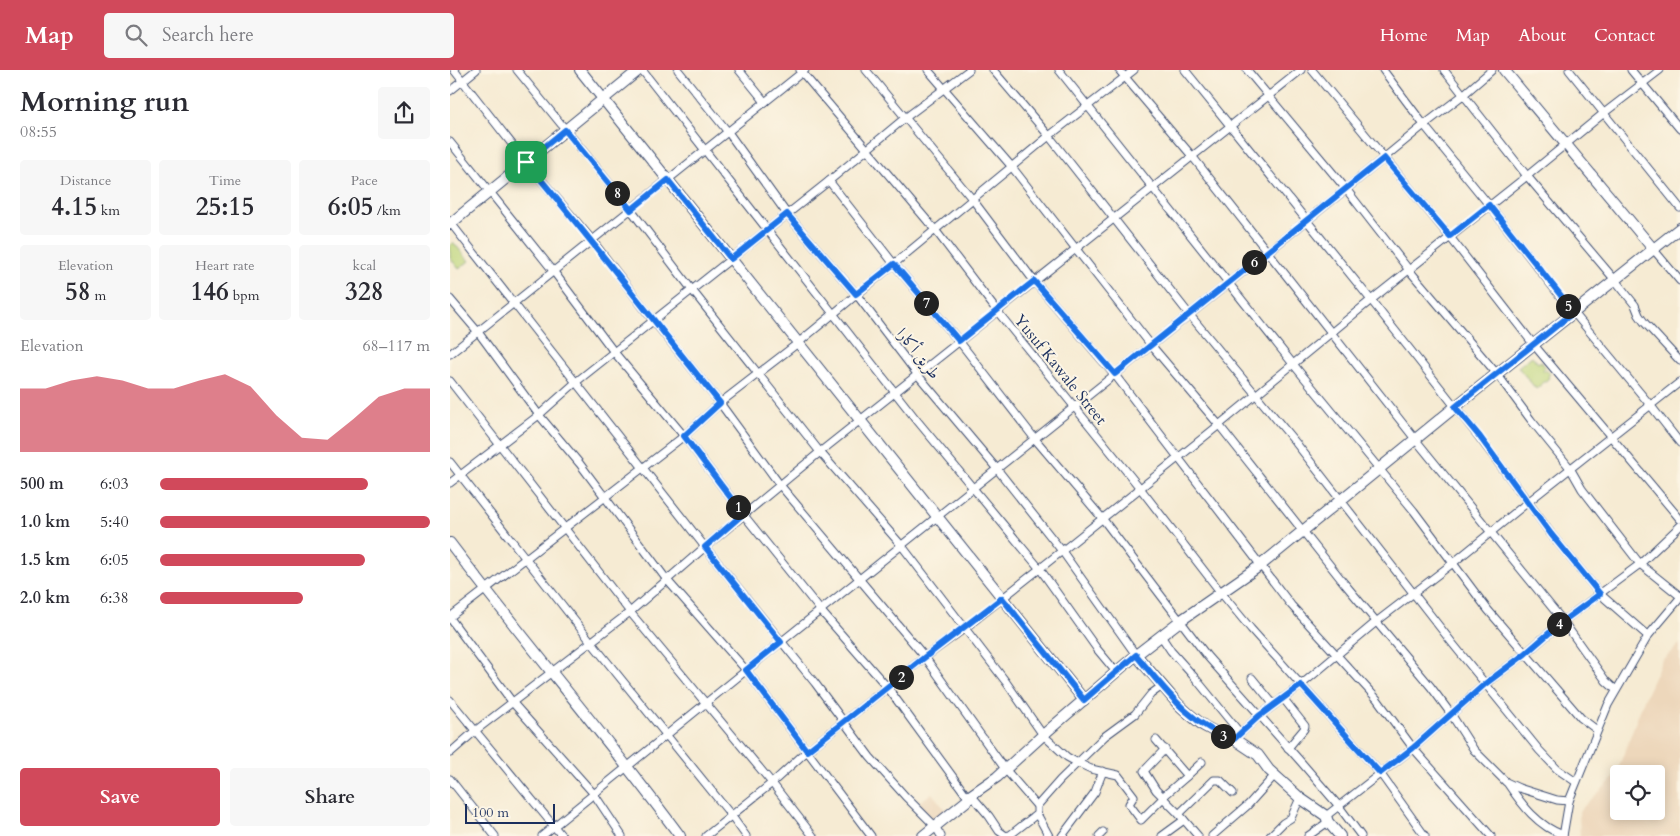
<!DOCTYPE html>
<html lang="en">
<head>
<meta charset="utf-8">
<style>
  body { margin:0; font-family:Cardo,Amiri,serif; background:#f7f7f7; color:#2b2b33; height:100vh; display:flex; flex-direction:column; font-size:19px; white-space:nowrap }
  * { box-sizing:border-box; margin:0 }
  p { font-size:16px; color:#7c7c81 }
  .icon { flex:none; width:28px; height:28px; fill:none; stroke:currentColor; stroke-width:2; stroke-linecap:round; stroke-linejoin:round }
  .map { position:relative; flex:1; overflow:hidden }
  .side { display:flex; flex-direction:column; background:#fff; width:450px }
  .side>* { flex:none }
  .controls { position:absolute; left:1160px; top:695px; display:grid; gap:10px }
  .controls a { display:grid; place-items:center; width:55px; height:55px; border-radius:5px; background:#fff; box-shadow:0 2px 12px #0003; font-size:25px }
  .scale { position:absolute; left:15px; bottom:12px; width:90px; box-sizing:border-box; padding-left:5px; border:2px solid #1b2f5e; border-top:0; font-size:14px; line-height:18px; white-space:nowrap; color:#1b2f5e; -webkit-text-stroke:4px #fcf5e5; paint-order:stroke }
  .pin { position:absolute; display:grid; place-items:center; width:42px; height:42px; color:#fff; margin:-21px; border-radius:10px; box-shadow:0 2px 8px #0006 }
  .km { position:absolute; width:25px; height:25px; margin:-12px; border-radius:50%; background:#222; color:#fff; font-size:14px; line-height:25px; text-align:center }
  .round { display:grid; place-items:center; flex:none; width:52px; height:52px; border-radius:5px; background:#f7f7f7 }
  .summary { display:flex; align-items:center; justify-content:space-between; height:85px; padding:0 20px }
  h1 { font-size:28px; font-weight:700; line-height:38px }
  .metrics { display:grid; grid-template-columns:repeat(3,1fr); gap:8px; height:85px; padding:5px 20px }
  .metrics div { display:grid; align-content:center; border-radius:5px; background:#f7f7f7; text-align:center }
  .metrics b { font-size:25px; font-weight:700 }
  .metrics small { font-size:14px; font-weight:400 }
  .metrics p { font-size:14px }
  .chart { height:140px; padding:10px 20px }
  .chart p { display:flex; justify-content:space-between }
  .chart svg { width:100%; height:90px; margin-top:5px; fill:#d1495b; opacity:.7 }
  .primary-button { display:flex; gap:10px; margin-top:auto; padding:10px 20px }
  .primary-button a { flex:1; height:58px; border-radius:5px; background:#d1495b; color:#fff; font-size:20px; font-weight:700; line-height:58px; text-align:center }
  .primary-button a+a { background:#f7f7f7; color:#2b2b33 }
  ul { padding:0 20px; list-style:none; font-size:16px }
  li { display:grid; grid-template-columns:80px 60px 1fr; align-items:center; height:38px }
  li i { height:12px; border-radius:6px; background:#d1495b }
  header { display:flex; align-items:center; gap:30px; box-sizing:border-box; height:70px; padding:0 25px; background:#d1495b; color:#fff }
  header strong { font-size:24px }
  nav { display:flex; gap:28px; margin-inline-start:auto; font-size:18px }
  .search { width:350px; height:45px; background:#f7f7f7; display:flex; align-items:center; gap:12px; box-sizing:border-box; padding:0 18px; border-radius:5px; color:#7c7c81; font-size:19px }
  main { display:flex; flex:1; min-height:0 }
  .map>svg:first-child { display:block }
  .built { fill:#edd7bb; fill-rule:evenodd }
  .park { fill:#bed67b; stroke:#6c826c }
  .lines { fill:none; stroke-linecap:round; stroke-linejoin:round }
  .street-casing { stroke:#3c4b70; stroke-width:9 }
  .secondary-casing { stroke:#3c4b70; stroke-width:12 }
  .street { stroke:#fff; stroke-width:7 }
  .secondary { stroke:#fff; stroke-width:10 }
  .route-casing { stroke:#fff; stroke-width:10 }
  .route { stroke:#1a73e8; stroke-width:6 }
  .labels { text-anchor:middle; stroke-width:4; stroke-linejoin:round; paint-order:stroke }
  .street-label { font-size:16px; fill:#1b2f5e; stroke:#fcf5e5 }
</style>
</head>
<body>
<header>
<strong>Map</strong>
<div class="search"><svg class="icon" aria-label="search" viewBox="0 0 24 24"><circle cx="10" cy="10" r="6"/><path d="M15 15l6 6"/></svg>Search here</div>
<nav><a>Home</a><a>Map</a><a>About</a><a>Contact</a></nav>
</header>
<main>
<section class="side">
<div class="summary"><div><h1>Morning run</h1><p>08:55</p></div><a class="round"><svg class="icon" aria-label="share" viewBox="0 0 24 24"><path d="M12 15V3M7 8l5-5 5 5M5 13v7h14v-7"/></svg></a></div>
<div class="metrics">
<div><p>Distance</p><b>4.15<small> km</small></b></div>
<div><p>Time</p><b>25:15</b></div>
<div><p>Pace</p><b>6:05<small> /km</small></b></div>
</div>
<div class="metrics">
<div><p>Elevation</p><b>58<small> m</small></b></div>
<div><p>Heart rate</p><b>146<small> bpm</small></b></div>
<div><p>kcal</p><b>328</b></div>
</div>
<div class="chart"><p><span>Elevation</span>68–117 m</p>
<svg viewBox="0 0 160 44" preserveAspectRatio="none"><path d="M0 44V13L10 13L20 9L30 7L40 9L50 13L60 13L70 9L80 6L90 12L100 26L110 37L120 38L130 28L140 17L150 13L160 13V44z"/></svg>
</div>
<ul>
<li><b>500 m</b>6:03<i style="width:77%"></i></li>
<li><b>1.0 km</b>5:40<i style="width:100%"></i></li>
<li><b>1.5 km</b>6:05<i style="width:76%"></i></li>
<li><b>2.0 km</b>6:38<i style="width:53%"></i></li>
</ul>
<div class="primary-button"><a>Save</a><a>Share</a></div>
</section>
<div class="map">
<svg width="1230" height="766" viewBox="0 0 1230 766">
  <rect width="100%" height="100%" fill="#fcf5e5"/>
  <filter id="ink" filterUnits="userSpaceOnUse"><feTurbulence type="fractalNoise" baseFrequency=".02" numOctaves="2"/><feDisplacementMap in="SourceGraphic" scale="10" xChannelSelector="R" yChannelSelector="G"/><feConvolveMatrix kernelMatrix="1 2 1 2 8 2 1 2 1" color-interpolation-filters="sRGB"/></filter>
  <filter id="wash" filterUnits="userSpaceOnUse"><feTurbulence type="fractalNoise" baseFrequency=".0096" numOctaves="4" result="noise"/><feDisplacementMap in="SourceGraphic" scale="20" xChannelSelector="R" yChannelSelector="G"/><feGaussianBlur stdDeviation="1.12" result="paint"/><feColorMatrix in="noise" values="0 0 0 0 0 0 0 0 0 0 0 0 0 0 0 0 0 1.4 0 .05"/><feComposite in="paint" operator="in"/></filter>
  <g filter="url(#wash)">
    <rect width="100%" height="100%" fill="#f6ebd3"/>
    <g class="built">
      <path d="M 1230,574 L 1230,766 L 1130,766 L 1129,741 L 1165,707 L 1195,627 L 1212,590 ZM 1169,704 L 1206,704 L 1206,741 L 1169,741 Z"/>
      <path d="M 482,723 L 496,741 L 483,753 L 465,735 Z"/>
    </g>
    <g class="park">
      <path d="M 3,172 L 19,191 L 9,199 L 0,188 L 0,175 Z"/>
      <path d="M 1082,286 L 1088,293 L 1091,291 L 1095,297 L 1093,299 L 1094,301 L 1096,300 L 1100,304 L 1098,306 L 1099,308 L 1086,319 L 1068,297 Z"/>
    </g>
  </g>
  <g filter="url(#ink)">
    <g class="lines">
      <g class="street-casing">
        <g id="street">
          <path d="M 4,0 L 76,92 L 142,170 L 203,250 L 270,333 L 330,415 L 475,587 L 555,699 L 587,736"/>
          <path d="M 67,0 L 181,140 L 242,220 L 370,382 L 452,476 L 556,612 L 593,665 L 617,687 L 628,693 L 641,699 L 668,705 L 684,726 L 679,734 L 691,750 L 713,728 L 715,725 L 737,706 L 752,692"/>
          <path d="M 192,0 L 465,348 L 590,499 L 647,579 L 667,603"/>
          <path d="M 228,0 L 278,62 L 337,144 L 406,224 L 467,304 L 547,399 L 612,481 L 686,585"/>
          <path d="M 289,0 L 315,32"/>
          <path d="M 350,0 L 486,161 L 547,241 L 690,418 L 772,524 L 801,559 L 930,703 L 975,766"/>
          <path d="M 416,0 L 523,130 L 584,211 L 665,305 L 841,535 L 927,629 L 963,678 L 1041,766"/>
          <path d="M 478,0 L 562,97 L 701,275 L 769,355 L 894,513 L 981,617 L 1001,644 L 1024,680 L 1056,712 L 1069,718 L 1107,730 L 1119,731"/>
          <path d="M 543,0 L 599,66 L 739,244 L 846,373 L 1003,574 L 1089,680 L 1107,699 L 1126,712"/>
          <path d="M 609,0 L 843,294 L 964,441 L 1038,540 L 1131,648 L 1147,660"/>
          <path d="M 669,0 L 742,86 L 965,369 L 1113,551 L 1156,611 L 1166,620"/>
          <path d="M 735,0 L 921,230 L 1029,367 L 1078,432 L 1003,493 L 926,552 L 851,615 L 809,646 L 784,669"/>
          <path d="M 797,0 L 896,119 L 959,200 L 1047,304 L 1081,350 L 1120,398 L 1132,419 L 1190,494 L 1230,526"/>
          <path d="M 862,0 L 1000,167 L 1084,275 L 1230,449"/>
          <path d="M 933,0 L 974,55 L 1039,135 L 1110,226 L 1201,336 L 1230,373"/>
          <path d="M 994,0 L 1077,106 L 1165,210 L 1185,235 L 1189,245 L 1194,252 L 1230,291"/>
          <path d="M 1119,0 L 1230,138"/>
          <path d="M 1181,0 L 1230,59"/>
          <path d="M 0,21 L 26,0"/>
          <path d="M 0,72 L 104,202 L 164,282 L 234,366 L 293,444 L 371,541 L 438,618 L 519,729"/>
          <path d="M 379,111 L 444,194 L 509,271 L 585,369 L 652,448 L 757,586 L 851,692 L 888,735 L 911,766"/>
          <path d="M 0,152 L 255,477 L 365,613 L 420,687 L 455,726 L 485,756 L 491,766"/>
          <path d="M 1204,180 L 1230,211"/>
          <path d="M 0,229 L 28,262 L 89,345 L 130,394 L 217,510 L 296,600 L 421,766"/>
          <path d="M 0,284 L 355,0"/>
          <path d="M 0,311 L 180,542 L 322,713 L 363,766"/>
          <path d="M 0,392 L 142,573 L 281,745 L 296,766"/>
          <path d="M 0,413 L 89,345 L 126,312 L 379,111 L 455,48 L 519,0"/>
          <path d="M 0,547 L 234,366 L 270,333 L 348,273 L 599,66 L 684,0"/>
          <path d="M 0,548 L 63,633 L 144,724 L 172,766"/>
          <path d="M 711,566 L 721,581 L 746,609 L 790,663"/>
          <path d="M 1198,566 L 1150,524 L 1101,464 L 1078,432 L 1230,312"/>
          <path d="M 802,608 L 824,635"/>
          <path d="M 833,628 L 855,656 L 854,659 L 838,678"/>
          <path d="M 0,630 L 112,766"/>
          <path d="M 706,670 L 737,706"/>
          <path d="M 0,683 L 25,661 L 180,542 L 255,477 L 370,382 L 851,0"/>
          <path d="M 0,709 L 45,766"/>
          <path d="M 1058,714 C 1072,735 1088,756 1113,765"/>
          <path d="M 521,725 L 539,746 L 549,761 L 556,766"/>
          <path d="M 715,725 L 713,727 L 706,720 L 694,701 L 715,679"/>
          <path d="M 713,728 L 729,744 L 748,766"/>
          <path d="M 587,744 L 599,766"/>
          <path d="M 729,744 L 764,710 L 770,710 L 783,723"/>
          <path d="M 876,746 L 963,678 L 1035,614 L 1075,584 L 1113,551 L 1190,494 L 1230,456"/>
          <path d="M 92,766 L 331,572 L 896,119 L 974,55 L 1013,25 L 1042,0"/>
          <path d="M 256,766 L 322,713 L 357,681 L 475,587 L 515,558 L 612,481 L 769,355 L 921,230 L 1077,106 L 1154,43 L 1210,0"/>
          <path d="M 555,766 L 560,765 L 587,744 L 587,736 L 610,710 L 655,666 L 685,644 L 701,624 L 712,616"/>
          <path d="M 612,766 L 645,722 L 653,701"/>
          <path d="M 649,766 L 653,762"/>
          <path d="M 712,766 L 734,750"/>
          <path d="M 762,766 L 798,735 L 825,705"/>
          <path d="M 820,766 L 833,753 L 841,748 L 850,728"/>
          <path d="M 858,766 L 878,752"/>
          <path d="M 1113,766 L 1119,731 L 1158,635 L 1198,566 L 1230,528"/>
        </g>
      </g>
      <g class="secondary-casing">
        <g id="secondary">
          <path d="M 130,0 L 634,630"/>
          <path d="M 1054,0 L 1204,180"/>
          <path d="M 0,154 L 189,0"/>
          <path d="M 0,473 C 75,572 156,666 230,766"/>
          <path d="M 686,585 L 728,634 L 739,644 L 754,656 L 771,665 L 784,669 L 808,685 L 819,700 L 850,728 L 876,746 L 878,752 L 890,766"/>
          <path d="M 473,766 L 519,729 L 521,725 L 547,707 L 593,665 L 686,585 L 730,551 L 811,495 L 1005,337 L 1230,158"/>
        </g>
      </g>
      <use href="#street" class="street"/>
      <use href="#secondary" class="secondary"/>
    </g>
  </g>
  <g class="lines" filter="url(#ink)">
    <g class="route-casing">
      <path id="route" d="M 115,60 L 181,140 L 218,110 L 281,189 L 337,144 L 406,224 L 444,194 L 509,271 L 584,211 L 665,304 L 934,88 L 1000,166 L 1039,135 L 1124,242 L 1005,337 L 1030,367 L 1101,464 L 1150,524 L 1113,551 L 1075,584 L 1035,614 L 963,678 L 930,703 L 851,615 L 809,646 L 784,669 C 740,656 714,618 686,585 L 634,630 L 552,528 L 475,587 L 357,681 L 296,600 L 331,572 L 255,477 L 293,444 L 234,366 L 270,333 C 205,253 143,171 76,92 Z"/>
    </g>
    <use href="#route" class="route"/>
  </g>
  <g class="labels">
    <g class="street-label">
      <text transform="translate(469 283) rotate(52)" y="6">طريق أكارا</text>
      <text transform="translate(611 299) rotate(51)" y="6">Yusuf Kawale Street</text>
    </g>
  </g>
</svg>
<div class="controls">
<a><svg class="icon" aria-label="locate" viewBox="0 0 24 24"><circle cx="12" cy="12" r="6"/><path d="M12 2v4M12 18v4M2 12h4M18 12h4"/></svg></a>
</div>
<div class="scale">100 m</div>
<div class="pin" style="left:76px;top:92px;background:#1e9e55"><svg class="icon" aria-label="arrive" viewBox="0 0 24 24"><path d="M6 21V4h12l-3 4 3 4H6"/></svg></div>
<b class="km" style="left:288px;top:437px">1</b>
<b class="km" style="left:451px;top:607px">2</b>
<b class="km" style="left:773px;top:666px">3</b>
<b class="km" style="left:1109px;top:554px">4</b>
<b class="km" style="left:1118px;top:236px">5</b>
<b class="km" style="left:804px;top:192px">6</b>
<b class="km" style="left:476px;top:233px">7</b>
<b class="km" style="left:167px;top:123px">8</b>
</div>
</main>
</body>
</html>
